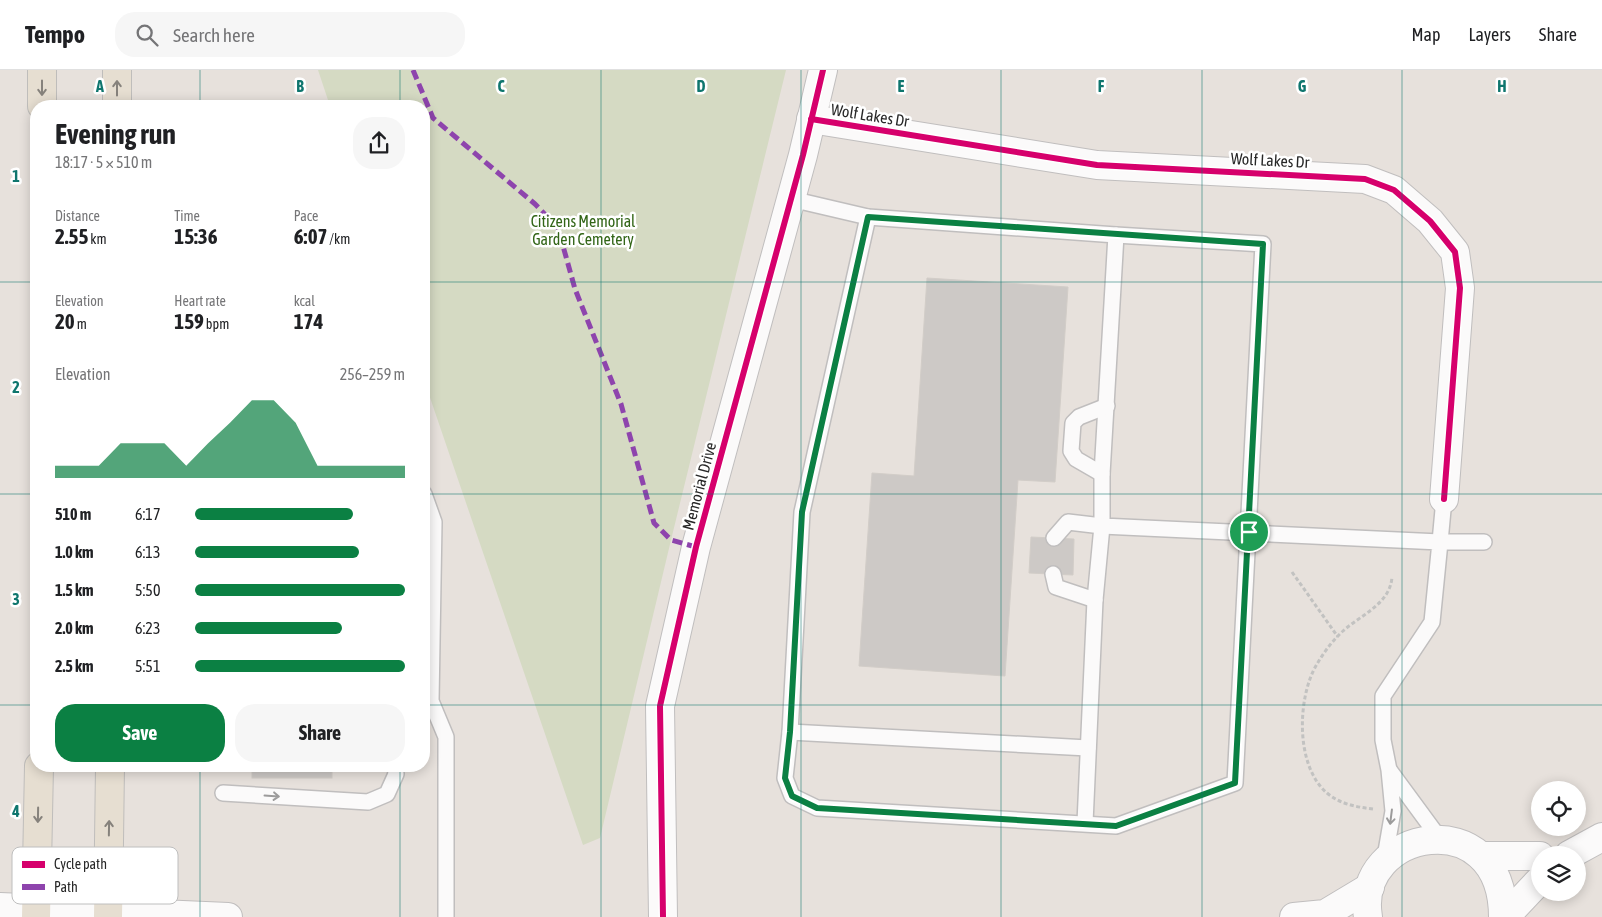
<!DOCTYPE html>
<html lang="en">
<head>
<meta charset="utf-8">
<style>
  body { margin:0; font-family:"Asap Condensed",sans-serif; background:#f6f6f6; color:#202124; height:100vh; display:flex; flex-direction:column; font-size:19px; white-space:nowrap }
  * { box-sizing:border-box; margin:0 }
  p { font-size:16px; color:#757577 }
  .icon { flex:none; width:28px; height:28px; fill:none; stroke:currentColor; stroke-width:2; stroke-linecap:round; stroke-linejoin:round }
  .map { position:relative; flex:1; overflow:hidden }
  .side { position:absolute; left:30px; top:30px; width:400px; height:672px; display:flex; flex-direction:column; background:#fff; border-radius:20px; box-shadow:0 2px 12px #0003 }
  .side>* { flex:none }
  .controls { position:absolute; left:1531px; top:711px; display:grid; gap:10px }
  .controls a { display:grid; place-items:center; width:55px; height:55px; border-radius:50%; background:#fff; box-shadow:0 2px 12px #0003; font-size:25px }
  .pin { position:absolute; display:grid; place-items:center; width:42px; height:42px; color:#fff; margin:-21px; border:2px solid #fff; border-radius:50%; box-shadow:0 1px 5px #0007 }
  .round { display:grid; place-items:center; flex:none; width:52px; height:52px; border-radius:20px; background:#f6f6f6 }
  .head { display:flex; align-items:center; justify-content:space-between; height:85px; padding:0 25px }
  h1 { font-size:28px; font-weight:700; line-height:38px }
  .stats { display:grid; grid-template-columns:repeat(3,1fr); gap:8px; height:85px; padding:5px 25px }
  .stats div { display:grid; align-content:center }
  .stats b { font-size:21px; font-weight:700 }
  .stats small { font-size:14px; font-weight:400 }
  .stats p { font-size:14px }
  .chart { height:140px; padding:10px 25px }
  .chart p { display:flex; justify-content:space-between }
  .chart svg { width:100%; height:90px; margin-top:5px; fill:#0b8043; opacity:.7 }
  .cta { display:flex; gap:10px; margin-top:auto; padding:10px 25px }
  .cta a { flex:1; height:58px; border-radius:20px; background:#0b8043; color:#fff; font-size:20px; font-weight:700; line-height:58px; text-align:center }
  .cta a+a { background:#f6f6f6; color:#202124 }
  ul { padding:0 25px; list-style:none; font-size:16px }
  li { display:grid; grid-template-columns:80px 60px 1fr; align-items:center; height:38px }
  li i { height:12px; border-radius:6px; background:#0b8043 }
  header { display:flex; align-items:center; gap:30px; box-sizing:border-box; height:70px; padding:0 25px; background:#fff; border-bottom:1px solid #e0e0e0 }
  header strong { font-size:24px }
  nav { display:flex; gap:28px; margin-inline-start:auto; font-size:18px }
  .search { width:350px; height:45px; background:#f6f6f6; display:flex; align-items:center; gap:12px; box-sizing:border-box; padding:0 18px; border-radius:20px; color:#757577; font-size:19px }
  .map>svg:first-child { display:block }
  .cemetery { fill:#d5dac3 }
  .building { fill:#cdc9c6; stroke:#d2cdc8 }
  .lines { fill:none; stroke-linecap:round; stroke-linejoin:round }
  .service-casing { stroke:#c0bebe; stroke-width:18 }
  .minor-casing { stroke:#c0bebe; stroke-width:30 }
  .primary-casing { stroke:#bfbdbb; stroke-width:30 }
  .path { stroke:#c2c2c1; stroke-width:3; stroke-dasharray:4 2.5; stroke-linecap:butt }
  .service { stroke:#fbfafa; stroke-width:15 }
  .minor { stroke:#fbfafa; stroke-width:28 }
  .primary { stroke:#e6ded1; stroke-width:28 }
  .quiet { stroke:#8e44ad; stroke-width:5; stroke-dasharray:10 5; stroke-linecap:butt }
  .cycleway-casing { stroke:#fff; stroke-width:9 }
  .cycleway { stroke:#d6006c; stroke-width:6 }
  .oneway { stroke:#86827c }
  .oneway2 { stroke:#9c9b9b }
  .route-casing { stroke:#fff; stroke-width:10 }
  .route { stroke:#0b8043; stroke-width:6 }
  .grid { fill:none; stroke:#0f766e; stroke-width:1; stroke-opacity:0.55 }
  .labels { text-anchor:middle; stroke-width:5; stroke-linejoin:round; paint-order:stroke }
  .street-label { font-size:16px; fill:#272727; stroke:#fff }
  .park-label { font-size:16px; fill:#326517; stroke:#fff }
  .key { fill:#fff; stroke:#bebebe; stroke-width:1 }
  .key-label { font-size:14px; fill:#272727 }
  .grid-label { font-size:16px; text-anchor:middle; font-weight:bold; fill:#0f766e; stroke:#fff; stroke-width:5; stroke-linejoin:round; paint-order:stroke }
</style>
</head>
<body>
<header>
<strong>Tempo</strong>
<div class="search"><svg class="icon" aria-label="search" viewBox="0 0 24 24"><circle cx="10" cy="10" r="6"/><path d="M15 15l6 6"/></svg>Search here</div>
<nav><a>Map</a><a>Layers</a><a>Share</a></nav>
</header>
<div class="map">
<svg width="1602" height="847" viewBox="0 0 1602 847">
  <rect width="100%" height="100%" fill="#e7e1dc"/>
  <path class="cemetery" d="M 318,0 L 786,0 L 671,470 L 600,768 L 583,775 L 424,310 L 424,36 L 330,36 Z"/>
  <g class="building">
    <path d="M 927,208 L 1068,217 L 1055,412 L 1018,410 L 1005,606 L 859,596 L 872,403 L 914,406 Z"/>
    <path d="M 1031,467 L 1074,469 L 1073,505 L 1029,503 Z"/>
    <rect x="252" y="696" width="80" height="12"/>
  </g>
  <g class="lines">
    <g class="service-casing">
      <g id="service">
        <path d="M 791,129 L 868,147 L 1116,165 L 1102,404 L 1102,456 L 1440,472 L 1432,552 L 1383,626 L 1383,670 L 1389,700 L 1393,741 L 1384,793"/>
        <path d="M 868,147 L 802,442 L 790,662 L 785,708 L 792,726 L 817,738 L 1116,756 L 1235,713 L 1263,174 L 1116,165"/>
        <path d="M 1102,404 L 1076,389 L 1071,381 L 1073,353 L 1079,347 L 1107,336"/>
        <path d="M 424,424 L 434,452 L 431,631 L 446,667 L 446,847"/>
        <path d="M 1444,429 L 1440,472 L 1484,472"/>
        <path d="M 1054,468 L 1068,452 L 1102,456 L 1095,530 L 1085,753"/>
        <path d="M 1053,504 L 1056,517 L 1095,530"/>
        <path d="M 790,662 L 1088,678"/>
        <path d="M 1390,701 L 1440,769"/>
        <path d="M 223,723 L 368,732 L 387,724 L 396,704 L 395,696"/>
      </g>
    </g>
    <g class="minor-casing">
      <g id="minor">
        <path d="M 811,49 L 1097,95 L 1365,109 L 1394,120 L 1430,151 L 1455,182 L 1460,218 L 1444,429"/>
        <path d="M 1569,785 L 1602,767"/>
        <path d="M 1481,786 L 1540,786"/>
        <path d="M 0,837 L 228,847"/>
        <path d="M 663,847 L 660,636 L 696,477 L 803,85 L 823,0"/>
        <path d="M 1294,847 L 1325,844 L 1370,817"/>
        <path d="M 1368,847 C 1353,759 1503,730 1503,847"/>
        <path d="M 1505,847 L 1540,810"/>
      </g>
    </g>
    <g class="primary-casing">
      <g id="primary">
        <path d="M 117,0 L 117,36"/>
        <path d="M 42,36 L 42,0"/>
        <path d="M 36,847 L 39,696"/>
        <path d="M 108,847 L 110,696"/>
      </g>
    </g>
    <g class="path">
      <path d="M 1292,502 L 1338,567"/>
      <path d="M 1373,739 C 1356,737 1340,734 1327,723 C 1295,696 1297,627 1317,594 C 1324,582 1333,570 1343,561 C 1362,544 1390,534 1392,507"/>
    </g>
    <use href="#service" class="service"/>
    <use href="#minor" class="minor"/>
    <use href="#primary" class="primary"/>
    <path class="quiet" d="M 413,0 L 433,48 L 535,134 L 558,158 L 575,219 L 621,334 L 654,453 L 671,470 L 696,477"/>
    <g class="cycleway-casing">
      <g id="cycleway">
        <path d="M 811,49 L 1097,95 L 1365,109 L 1394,120 L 1430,151 L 1455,182 L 1460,218 L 1444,429"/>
        <path d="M 663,847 L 660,636 L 696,477 L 803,85 L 823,0"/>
      </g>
    </g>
    <use href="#cycleway" class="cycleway"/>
  </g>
  <defs><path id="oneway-shaft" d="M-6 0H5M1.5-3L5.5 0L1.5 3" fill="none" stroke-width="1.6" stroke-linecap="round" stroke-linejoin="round" transform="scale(1.25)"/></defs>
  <g class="oneway">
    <use href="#oneway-shaft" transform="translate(42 18) rotate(90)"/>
    <use href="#oneway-shaft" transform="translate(117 18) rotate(-90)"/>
    <use href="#oneway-shaft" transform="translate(38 745) rotate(91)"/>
    <use href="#oneway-shaft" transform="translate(109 758) rotate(-89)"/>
  </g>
  <g class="oneway2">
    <use href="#oneway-shaft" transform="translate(272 726) rotate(4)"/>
    <use href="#oneway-shaft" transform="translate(1391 747) rotate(97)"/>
  </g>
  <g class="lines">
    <g class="route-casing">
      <path id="route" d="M 868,147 L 1263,174 L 1235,713 L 1116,756 L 817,738 L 792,726 L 785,708 L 790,662 L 802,442 Z"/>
    </g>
    <use href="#route" class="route"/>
  </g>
  <path class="grid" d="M 200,0 L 200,36M 400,0 L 400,36M 601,0 L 601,847M 801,0 L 801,847M 1001,0 L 1001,847M 1202,0 L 1202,847M 1402,0 L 1402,847M 0,212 L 36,212M 424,212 L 1602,212M 0,424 L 36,424M 424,424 L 1602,424M 0,635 L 36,635M 424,635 L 1602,635M 200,696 L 200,847M 400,696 L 400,847"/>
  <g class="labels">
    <g class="street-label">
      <text transform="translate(870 45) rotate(9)" y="6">Wolf Lakes Dr</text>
      <text transform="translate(1270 90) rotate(3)" y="6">Wolf Lakes Dr</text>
      <text transform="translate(699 416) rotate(-75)" y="6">Memorial Drive</text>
    </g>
    <g class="park-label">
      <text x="583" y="157">Citizens Memorial<tspan x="583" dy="18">Garden Cemetery</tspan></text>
    </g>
  </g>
  <rect x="12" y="777" width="166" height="57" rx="8" class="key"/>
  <rect x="22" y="791" width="23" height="7" fill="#d6006c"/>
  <rect x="22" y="814" width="23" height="6" fill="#8e44ad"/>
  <g class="key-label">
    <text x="54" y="799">Cycle path</text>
    <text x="54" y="822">Path</text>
  </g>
  <g class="grid-label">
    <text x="100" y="22">A</text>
    <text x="300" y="22">B</text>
    <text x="501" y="22">C</text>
    <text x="701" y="22">D</text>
    <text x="901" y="22">E</text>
    <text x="1101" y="22">F</text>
    <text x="1302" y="22">G</text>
    <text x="1502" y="22">H</text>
    <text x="16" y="112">1</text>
    <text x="16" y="323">2</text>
    <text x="16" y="535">3</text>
    <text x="16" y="747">4</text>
  </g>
</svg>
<div class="controls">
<a><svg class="icon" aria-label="locate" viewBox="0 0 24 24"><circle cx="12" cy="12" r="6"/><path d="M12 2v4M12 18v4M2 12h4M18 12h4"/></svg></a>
<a><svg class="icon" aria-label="layers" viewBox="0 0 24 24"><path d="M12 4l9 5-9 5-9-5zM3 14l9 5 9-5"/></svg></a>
</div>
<div class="pin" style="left:1249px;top:462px;background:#1e9e55"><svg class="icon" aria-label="arrive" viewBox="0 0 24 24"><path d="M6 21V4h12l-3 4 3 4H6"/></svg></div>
<section class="side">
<div class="head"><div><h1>Evening run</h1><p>18:17 · 5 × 510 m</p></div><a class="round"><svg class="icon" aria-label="share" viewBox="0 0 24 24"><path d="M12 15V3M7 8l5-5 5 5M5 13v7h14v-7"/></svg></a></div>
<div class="stats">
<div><p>Distance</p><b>2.55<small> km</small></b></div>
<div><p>Time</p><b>15:36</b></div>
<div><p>Pace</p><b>6:07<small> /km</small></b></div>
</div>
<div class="stats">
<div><p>Elevation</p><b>20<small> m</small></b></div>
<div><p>Heart rate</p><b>159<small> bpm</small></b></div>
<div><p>kcal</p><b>174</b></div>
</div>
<div class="chart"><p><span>Elevation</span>256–259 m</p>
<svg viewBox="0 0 160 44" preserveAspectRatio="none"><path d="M0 44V38L10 38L20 38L30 27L40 27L50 27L60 38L70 27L80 17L90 6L100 6L110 17L120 38L130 38L140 38L150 38L160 38V44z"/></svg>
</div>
<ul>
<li><b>510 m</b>6:17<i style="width:75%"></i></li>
<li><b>1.0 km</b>6:13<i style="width:78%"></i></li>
<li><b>1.5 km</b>5:50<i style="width:100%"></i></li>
<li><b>2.0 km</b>6:23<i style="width:70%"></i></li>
<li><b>2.5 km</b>5:51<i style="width:100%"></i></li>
</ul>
<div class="cta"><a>Save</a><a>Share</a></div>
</section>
</div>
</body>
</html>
